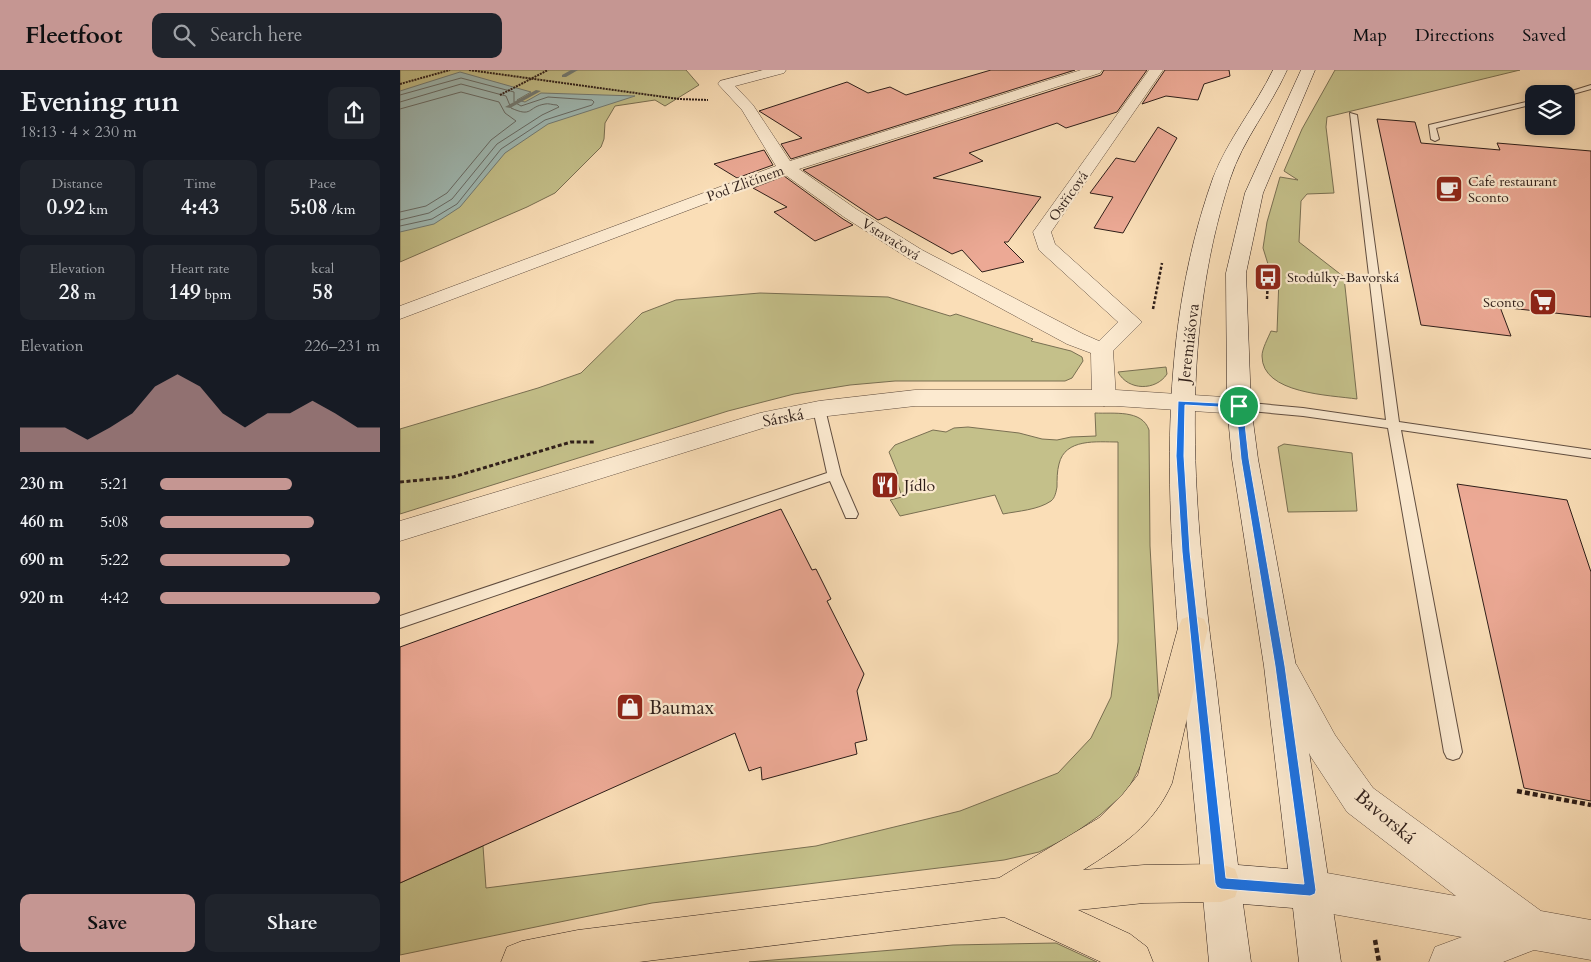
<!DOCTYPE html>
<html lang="en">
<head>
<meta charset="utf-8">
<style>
  body { margin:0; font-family:Cardo,serif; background:#20242c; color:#f1f3f6; height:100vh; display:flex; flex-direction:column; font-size:19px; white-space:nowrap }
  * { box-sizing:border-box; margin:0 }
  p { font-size:16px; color:#9ea1a6 }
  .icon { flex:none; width:28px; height:28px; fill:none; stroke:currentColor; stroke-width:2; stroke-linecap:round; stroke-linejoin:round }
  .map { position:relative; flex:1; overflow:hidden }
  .panel { display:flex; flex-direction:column; background:#171b24; width:400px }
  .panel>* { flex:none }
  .fabs { position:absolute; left:1125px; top:15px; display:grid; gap:10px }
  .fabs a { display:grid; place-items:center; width:50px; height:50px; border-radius:10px; background:#171b24; box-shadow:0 2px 8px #0003; font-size:25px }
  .pin { position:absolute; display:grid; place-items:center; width:42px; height:42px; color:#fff; margin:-21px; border:2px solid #fff; border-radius:50%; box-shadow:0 1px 5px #0007 }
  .round { display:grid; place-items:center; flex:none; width:52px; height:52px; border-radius:10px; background:#20242c }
  .head { display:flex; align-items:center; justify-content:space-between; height:85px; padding:0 20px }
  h1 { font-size:28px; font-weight:800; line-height:38px }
  .metrics { display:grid; grid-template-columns:repeat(3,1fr); gap:8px; height:85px; padding:5px 20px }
  .metrics div { display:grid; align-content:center; border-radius:10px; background:#20242c; text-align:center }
  .metrics b { font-size:21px; font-weight:800 }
  .metrics small { font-size:14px; font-weight:400 }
  .metrics p { font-size:14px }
  .chart { height:140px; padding:10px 20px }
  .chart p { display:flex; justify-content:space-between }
  .chart svg { width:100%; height:90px; margin-top:5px; fill:#c59692; opacity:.7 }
  .cta { display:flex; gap:10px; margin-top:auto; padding:10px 20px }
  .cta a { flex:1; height:58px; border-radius:10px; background:#c59692; color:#111; font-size:20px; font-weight:800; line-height:58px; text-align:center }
  .cta a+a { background:#20242c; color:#f1f3f6 }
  ul { padding:0 20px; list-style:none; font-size:16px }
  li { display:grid; grid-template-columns:80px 60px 1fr; align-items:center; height:38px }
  li i { height:12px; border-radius:6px; background:#c59692 }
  header { display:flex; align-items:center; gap:30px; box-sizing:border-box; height:70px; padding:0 25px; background:#c59692; color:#111 }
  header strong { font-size:24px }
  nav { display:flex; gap:28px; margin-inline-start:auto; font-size:18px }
  .search { width:350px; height:45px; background:#20242c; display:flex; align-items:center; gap:12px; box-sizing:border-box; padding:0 18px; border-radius:10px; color:#9ea1a6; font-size:19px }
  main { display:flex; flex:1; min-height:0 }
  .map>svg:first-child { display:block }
  .green { fill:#c4c08a; stroke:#796f52 }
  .water { fill:#a0bbb6; stroke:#727c77 }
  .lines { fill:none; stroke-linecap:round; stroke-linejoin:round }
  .shore { stroke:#676c68; stroke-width:1 }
  .stream { fill:#727c77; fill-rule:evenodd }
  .building { fill:#eca995; stroke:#2e1e19 }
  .service-casing { stroke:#614e40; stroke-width:2 }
  .minor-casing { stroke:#614e40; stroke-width:1 }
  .tertiary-casing { stroke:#614e40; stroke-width:1 }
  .secondary-casing { stroke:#2e1e19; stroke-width:1 }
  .trunk-casing { stroke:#2e1e19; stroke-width:1 }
  .path-far3 { stroke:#2e1e19; stroke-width:2; stroke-dasharray:2 1; stroke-linecap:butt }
  .path-far2 { stroke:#2e1e19; stroke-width:2.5; stroke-dasharray:3 2; stroke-linecap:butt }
  .path-far1 { stroke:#2e1e19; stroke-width:3; stroke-dasharray:4 2.5; stroke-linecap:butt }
  .path { stroke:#2e1e19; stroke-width:4.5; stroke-dasharray:5 3; stroke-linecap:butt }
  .service { fill:#fcead0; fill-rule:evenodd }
  .minor { fill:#fcead0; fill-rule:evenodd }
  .tertiary { fill:#fcead0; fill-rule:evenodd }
  .secondary { fill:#fcead0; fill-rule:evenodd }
  .trunk { fill:#fadeb7; fill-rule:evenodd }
  .route { fill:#1a73e8; stroke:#fff; fill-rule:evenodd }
  .labels { text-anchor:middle; stroke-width:4.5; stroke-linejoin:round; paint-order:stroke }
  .far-poi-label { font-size:14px; fill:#2e1e19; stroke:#fcead0; text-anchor:start }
  .far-street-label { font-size:14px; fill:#2e1e19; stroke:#fcead0 }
  .street-label { font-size:16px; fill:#2e1e19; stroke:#fcead0 }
  .poi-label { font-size:16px; fill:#2e1e19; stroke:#fcead0; text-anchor:start }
  .near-poi-label { font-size:19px; fill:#2e1e19; stroke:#fcead0; text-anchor:start }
  .near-street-label { font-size:19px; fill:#2e1e19; stroke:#fcead0 }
</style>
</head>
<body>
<header>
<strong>Fleetfoot</strong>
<div class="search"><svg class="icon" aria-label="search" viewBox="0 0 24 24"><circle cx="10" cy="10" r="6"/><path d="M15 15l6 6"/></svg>Search here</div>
<nav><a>Map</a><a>Directions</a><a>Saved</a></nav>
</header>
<main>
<section class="panel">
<div class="head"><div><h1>Evening run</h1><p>18:13 · 4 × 230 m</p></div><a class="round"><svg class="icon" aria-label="share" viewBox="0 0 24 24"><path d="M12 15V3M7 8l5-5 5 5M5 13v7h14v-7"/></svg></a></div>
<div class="metrics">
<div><p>Distance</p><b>0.92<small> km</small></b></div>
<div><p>Time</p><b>4:43</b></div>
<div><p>Pace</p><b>5:08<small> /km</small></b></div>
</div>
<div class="metrics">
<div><p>Elevation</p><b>28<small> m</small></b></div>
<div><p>Heart rate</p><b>149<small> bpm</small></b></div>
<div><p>kcal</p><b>58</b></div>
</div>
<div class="chart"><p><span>Elevation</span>226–231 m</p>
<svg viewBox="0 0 160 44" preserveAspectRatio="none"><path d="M0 44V32L10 32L20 32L30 38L40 32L50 25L60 12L70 6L80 12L90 25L100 32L110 25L120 25L130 19L140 25L150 32L160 32V44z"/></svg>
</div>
<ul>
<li><b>230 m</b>5:21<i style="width:60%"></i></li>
<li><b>460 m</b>5:08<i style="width:70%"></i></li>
<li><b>690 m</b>5:22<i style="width:59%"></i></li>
<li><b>920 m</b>4:42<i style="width:100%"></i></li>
</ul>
<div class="cta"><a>Save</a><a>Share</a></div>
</section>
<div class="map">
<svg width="1191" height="892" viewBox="0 0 1191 892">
  <rect width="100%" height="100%" fill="#fadeb7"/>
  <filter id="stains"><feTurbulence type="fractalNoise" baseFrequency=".004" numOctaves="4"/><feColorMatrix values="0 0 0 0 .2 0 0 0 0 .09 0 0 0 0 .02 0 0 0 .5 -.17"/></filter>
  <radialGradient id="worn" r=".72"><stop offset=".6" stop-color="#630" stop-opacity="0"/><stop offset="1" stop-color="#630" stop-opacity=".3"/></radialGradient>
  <g class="green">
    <path d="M 0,0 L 286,0 L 299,15 L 265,36 L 255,30 L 215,36 L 205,53 L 204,69 L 201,77 L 155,123 L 127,137 L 0,192 Z"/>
    <path d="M 935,0 L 1120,0 L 927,47 L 926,57 L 934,123 L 907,124 L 901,131 L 899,172 L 944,207 L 957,329 C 930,325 862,324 862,286 C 862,279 868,268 871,261 L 877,262 L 879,208 L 872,207 L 863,178 L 867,152 L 880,107 L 898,110 L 884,101 L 902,59 Z"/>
    <path d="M 360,223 L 488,227 L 550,246 L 556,244 L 633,269 L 631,271 L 671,281 L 682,287 L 683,291 L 672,308 L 665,311 L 495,311 L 450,315 L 394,324 L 328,341 L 0,444 L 0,359 L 138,318 L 181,303 L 242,243 L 276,230 Z"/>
    <path d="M 766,297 L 767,304 C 756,321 728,321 718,302 Z"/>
    <path d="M 695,343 C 713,344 742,339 749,360 L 750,476 L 759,638 L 747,684 L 727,721 L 700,745 L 669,767 L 639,782 L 604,790 L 252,833 L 0,885 L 0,813 L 83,776 L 86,818 L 416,776 L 560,741 L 658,703 L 691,668 L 711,627 L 718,572 L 718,372 C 697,372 665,368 659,394 C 657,401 657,410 657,417 C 656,422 655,428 651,431 C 638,440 618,441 603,444 L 595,425 L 500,446 L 491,431 L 490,430 L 502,427 L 495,405 L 498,404 L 489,382 L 495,375 L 533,360 L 546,362 L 554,358 L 568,357 L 619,363 L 642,369 L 657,370 L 671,367 L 696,366 Z"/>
    <path d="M 884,374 L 952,383 L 957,441 L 888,442 L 878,377 Z"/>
    <path d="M 656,873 L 697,892 L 349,892 L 553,875 Z"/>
  </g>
  <path class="water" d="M 60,2 L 131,22 L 117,30 L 125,32 L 141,23 L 235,26 L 148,54 L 105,83 L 60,137 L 34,154 L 0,162 L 0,21 Z"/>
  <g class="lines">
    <g class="shore">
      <path d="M 0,25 L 61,8 L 114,22 L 114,32 L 121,36 L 148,27 L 192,30 L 194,32 L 192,35 L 145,50 L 101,79 L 57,134 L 32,149 L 0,156"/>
      <path d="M 0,32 L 61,14 L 106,26 L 111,38 C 133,48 127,37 145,34 C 148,33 153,35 157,35 L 159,37 L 142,45 L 97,74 L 52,129 L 29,143 L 0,150"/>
      <path d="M 0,39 L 61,22 L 99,32 L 105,43 L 116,51 L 91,70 L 47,123 L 26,136 L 0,142"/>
    </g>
    <g class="stream">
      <path d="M 171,0 L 178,0 L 166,7 L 162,7 L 162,5 Z"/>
      <path d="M 136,20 L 141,21 L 110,38 L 105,37 Z"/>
    </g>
  </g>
  <g class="building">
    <path d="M 591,0 L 675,0 L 391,89 L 381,74 L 402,68 L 359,41 L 447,12 L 468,23 L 490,17 L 506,25 Z"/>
    <path d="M 704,0 L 747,0 L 717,42 L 666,58 L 657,53 L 569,83 L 583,91 L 533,108 L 641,127 L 608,172 L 604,172 L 624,192 L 582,202 L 562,180 L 552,184 L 486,147 L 478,150 L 403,100 L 701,5 Z"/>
    <path d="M 765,0 L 829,0 L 830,6 L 804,14 L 798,30 L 766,26 L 742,34 Z"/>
    <path d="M 977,49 L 1015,52 L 1021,73 L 1100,80 L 1097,73 L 1191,81 L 1191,247 L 1100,237 L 1111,266 L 1021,255 Z"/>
    <path d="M 758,57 L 777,68 L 723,163 L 694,158 L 713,127 L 690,123 L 716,88 L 735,92 Z"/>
    <path d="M 364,80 L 373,95 L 337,108 L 314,94 Z"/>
    <path d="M 384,106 L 443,149 L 453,155 L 415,171 L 374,142 L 387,137 L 353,118 Z"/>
    <path d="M 1057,414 L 1167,430 L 1191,502 L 1191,731 L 1124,718 Z"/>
    <path d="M 381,439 L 412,500 L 416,499 L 431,529 L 427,531 L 464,604 L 457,621 L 467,670 L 455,673 L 457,684 L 362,710 L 361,697 L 349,701 L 335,663 L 0,813 L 0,577 Z"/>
  </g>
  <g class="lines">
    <g class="service-casing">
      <g id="service">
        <path d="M 1191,15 L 1191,19 L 1166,26 L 1166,24 L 1162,24 Z"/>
        <path d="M 1134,30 L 1134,34 L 1036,58 L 1039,69 L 1035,71 L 1031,69 L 1029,55 Z"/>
        <path d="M 950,43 L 957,45 L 999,352 L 1191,380 L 1191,388 L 1001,360 L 1062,682 L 1059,688 L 1053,690 L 1047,688 L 1044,682 L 988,358 L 903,346 L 839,340 L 833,336 L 839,332 L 903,338 L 986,350 Z"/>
        <path d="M 419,335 L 425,339 L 441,405 L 458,444 L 456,448 L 446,448 L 430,411 L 0,558 L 0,546 L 427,403 L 413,339 Z"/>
      </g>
    </g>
    <g class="minor-casing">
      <path id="minor" d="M 363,0 L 386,0 L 384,3 L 335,16 L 353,35 L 390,91 L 681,0 L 702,0 L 700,3 L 399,99 L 456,139 L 522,180 L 683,264 L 699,271 L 718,252 L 639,180 L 633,162 L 749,0 L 763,0 L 651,162 L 655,174 L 742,252 L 713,281 L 716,328 L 712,333 L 704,336 L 696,333 L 692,328 L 691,283 L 667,274 L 508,188 L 444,147 L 384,104 L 0,249 L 0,236 L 376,96 L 342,40 L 318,14 L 320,11 Z"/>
    </g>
    <g class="tertiary-casing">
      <g id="tertiary">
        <path d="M 515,320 L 716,320 L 839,328 L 848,331 L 851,336 L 848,341 L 839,344 L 716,336 L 515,336 L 419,347 L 363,358 L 0,471 L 0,451 L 360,343 L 419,331 Z"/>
        <path d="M 885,590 L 896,594 L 935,665 L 973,718 L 1141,841 L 1191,850 L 1191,890 L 1134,880 L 1103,892 L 1029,892 L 1035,877 L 1062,867 L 910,840 L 896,834 L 890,820 L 896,806 L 910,800 L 1056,826 L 947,742 L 911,687 L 869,604 L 874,594 Z"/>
      </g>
    </g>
    <g class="secondary-casing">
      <path id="secondary" d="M 873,0 L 887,0 C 870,38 843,69 830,109 C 777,273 794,444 816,612 C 823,673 830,734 838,795 L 888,799 L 864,596 L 832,389 L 827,336 L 826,203 L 845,123 L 901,0 L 915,0 L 863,123 L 846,203 L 851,336 L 858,389 L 896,596 L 941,892 L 899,892 L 893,838 L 843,834 L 851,892 L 809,892 C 801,804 793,715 784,627 C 768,453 753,276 813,108 C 828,69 855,37 873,0 Z"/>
    </g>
    <g class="trunk-casing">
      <path id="trunk" d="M 793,545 L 804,549 L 808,558 L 772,713 C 753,756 721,776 683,800 L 744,795 L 821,794 L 835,799 L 840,813 L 835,827 L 821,832 L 744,833 L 678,840 L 730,864 L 747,877 L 753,892 L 701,892 L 604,847 L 239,892 L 101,892 L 107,877 L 122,871 L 178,860 L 599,808 L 699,748 L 723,724 L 738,705 L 778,558 L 782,549 Z"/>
    </g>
    <g class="path-far3">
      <path d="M 69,0 L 279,29 L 308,30"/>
      <path d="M 0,14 L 50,0"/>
      <path d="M 100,25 L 148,0"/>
    </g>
    <g class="path-far2">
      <path d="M 867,229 L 868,207"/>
      <path d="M 753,239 L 762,193"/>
    </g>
    <path class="path-far1" d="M 0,412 L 53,407 L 171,372 L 195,372"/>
    <g class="path">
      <path d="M 1117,721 L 1191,735"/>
      <path d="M 975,870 L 979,892"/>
    </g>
    <use href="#service" class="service"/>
    <use href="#minor" class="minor"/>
    <use href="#tertiary" class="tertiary"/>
    <use href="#secondary" class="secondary"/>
    <use href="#trunk" class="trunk"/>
  </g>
  <path class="route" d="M 778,331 L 839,334 L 843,336 L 849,389 L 885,596 L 916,820 L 915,824 L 910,826 L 821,819 L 817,817 L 815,813 L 782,482 L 776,386 ZM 785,335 L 836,338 L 841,389 L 875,596 L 904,814 L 826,808 L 790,482 L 784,386 Z"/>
  <defs>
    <g id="cafe-square" transform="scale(1.4375)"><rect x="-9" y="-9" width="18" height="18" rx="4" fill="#8f2418" stroke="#fcead0"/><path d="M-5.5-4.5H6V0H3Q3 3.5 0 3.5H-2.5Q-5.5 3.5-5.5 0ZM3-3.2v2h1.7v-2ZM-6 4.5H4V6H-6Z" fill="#fff"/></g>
    <g id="bus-square" transform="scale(1.4375)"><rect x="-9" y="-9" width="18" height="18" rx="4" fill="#8f2418" stroke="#fcead0"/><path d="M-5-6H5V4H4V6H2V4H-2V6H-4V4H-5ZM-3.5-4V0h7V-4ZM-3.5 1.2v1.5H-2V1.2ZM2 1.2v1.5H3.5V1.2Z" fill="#fff"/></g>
    <g id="supermarket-square" transform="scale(1.4375)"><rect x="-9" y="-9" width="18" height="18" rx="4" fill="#8f2418" stroke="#fcead0"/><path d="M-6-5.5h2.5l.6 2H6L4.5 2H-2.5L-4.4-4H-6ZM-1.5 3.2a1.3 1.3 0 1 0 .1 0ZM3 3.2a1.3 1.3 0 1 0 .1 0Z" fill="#fff"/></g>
    <g id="restaurant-square" transform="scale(1.4375)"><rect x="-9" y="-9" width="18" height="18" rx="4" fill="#8f2418" stroke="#fcead0"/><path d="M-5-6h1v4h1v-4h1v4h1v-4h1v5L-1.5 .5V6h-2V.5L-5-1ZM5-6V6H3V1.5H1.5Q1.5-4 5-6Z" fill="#fff"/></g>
    <g id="shop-square" transform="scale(1.4375)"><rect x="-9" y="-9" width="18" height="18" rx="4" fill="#8f2418" stroke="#fcead0"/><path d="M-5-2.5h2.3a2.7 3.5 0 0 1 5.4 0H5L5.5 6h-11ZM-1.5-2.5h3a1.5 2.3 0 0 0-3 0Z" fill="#fff"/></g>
  </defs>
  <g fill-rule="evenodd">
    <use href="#cafe-square" x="1049" y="119"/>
    <use href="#bus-square" x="868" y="207"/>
    <use href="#supermarket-square" x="1143" y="232"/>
    <use href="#restaurant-square" x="485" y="415"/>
    <use href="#shop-square" x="230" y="637"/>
  </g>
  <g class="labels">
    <g class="far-poi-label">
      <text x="1068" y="116">Cafe restaurant<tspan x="1068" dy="16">Sconto</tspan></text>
      <text x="887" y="212">Stodůlky-Bavorská</text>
      <text x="1124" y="237" text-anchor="end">Sconto</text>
    </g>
    <g class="far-street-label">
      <text transform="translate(345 113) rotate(-20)" y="5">Pod Zličínem</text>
      <text transform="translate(668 126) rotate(-55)" y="5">Ostřicová</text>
      <text transform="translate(491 169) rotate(32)" y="5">Vstavačová</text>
    </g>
    <g class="street-label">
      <text transform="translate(788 273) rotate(-83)" y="6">Jeremiášova</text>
      <text transform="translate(383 347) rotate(-11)" y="6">Sárská</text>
    </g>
    <g class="poi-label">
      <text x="504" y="421">Jídlo</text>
    </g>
    <g class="near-poi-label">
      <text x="249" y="644">Baumax</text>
    </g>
    <g class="near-street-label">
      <text transform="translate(986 746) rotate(40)" y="7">Bavorská</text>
    </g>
  </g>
  <rect width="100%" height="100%" filter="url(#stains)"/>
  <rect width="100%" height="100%" fill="url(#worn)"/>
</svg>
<div class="fabs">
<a><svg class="icon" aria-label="layers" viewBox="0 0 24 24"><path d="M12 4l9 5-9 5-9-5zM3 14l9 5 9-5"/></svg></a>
</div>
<div class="pin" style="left:839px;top:336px;background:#1e9e55"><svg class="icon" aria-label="arrive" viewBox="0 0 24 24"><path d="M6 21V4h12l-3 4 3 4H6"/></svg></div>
</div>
</main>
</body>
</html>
